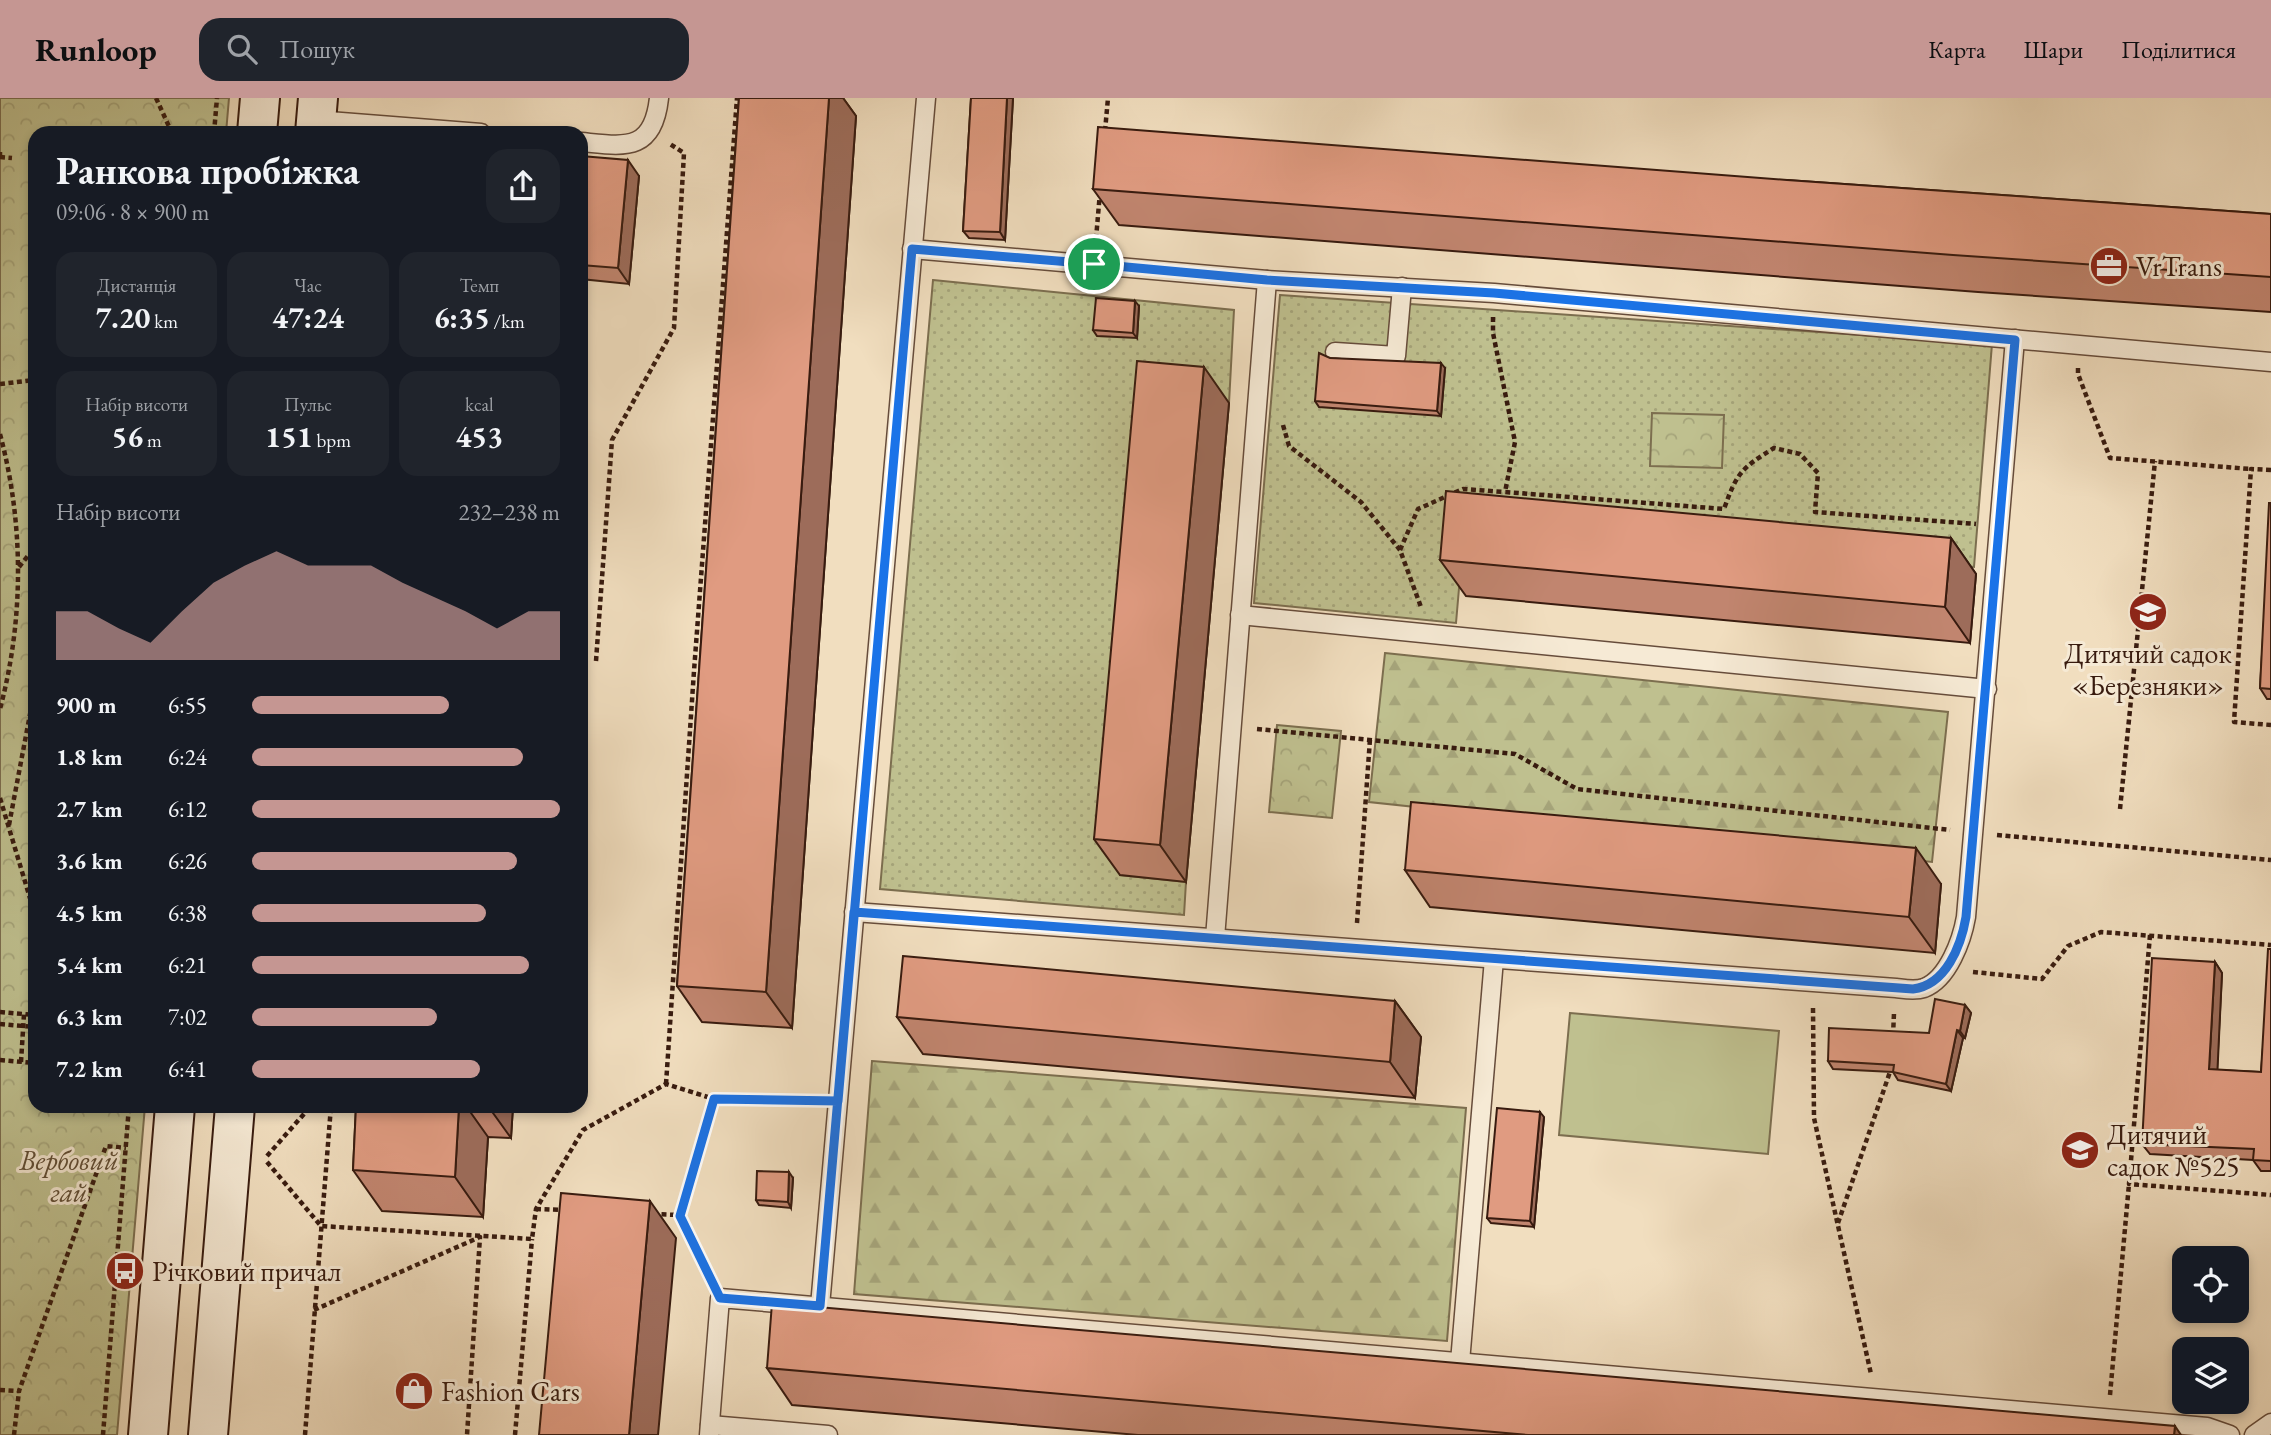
<!DOCTYPE html>
<html lang="uk">
<head>
<meta charset="utf-8">
<style>
  body { margin:0; font-family:"EB Garamond",serif; background:#20242c; color:#f1f3f6; height:100vh; display:flex; flex-direction:column; font-size:26px; white-space:nowrap }
  * { box-sizing:border-box; margin:0 }
  p { font-size:23px; color:#9ea1a6 }
  .icon { flex:none; width:38px; height:38px; fill:none; stroke:currentColor; stroke-width:2; stroke-linecap:round; stroke-linejoin:round }
  .map { position:relative; flex:1; overflow:hidden }
  .drawer { position:absolute; left:28px; top:28px; width:560px; height:987px; display:flex; flex-direction:column; background:#171b24; border-radius:21px; box-shadow:0 4px 10px #0003 }
  .drawer>* { flex:none }
  .controls { position:absolute; left:2172px; top:1148px; display:grid; gap:14px }
  .controls a { display:grid; place-items:center; width:77px; height:77px; border-radius:14px; background:#171b24; box-shadow:0 4px 10px #0003; font-size:35px }
  .pin { position:absolute; display:grid; place-items:center; width:60px; height:60px; color:#fff; margin:-30px; border:4px solid #fff; border-radius:50%; box-shadow:0 2px 7px #0007 }
  .round { display:grid; place-items:center; flex:none; width:74px; height:74px; border-radius:21px; background:#20242c }
  .headline { display:flex; align-items:center; justify-content:space-between; height:119px; padding:0 28px }
  h1 { font-size:38px; font-weight:700; line-height:52px }
  .stats { display:grid; grid-template-columns:repeat(3,1fr); gap:10px; height:119px; padding:7px 28px }
  .stats div { display:grid; align-content:center; border-radius:18px; background:#20242c; text-align:center }
  .stats b { font-size:30px; font-weight:700 }
  .stats small { font-size:19px; font-weight:400 }
  .stats p { font-size:19px }
  .chart { height:196px; padding:14px 28px }
  .chart p { display:flex; justify-content:space-between }
  .chart svg { width:100%; height:126px; margin-top:7px; fill:#c59692; opacity:.7 }
  ul { padding:0 28px; list-style:none; font-size:23px }
  li { display:grid; grid-template-columns:112px 84px 1fr; align-items:center; height:52px }
  li i { height:18px; border-radius:9px; background:#c59692 }
  header { display:flex; align-items:center; gap:42px; box-sizing:border-box; height:98px; padding:0 35px; background:#c59692; color:#111 }
  header strong { font-size:33px }
  nav { display:flex; gap:38px; margin-inline-start:auto; font-size:24px }
  .search { width:490px; height:63px; background:#20242c; display:flex; align-items:center; gap:18px; box-sizing:border-box; padding:0 24px; border-radius:21px; color:#9ea1a6; font-size:26px }
  .map>svg:first-child { display:block }
  .grass { fill:url(#grass-dots); stroke:#7c6e4f; stroke-width:2 }
  .forest { fill:url(#forest-firs); stroke:#7c6e4f; stroke-width:2 }
  .park { fill:url(#park-crowns); stroke:#7c6e4f; stroke-width:2 }
  .pitch { fill:#bfc08f; stroke:#7c6e4f; stroke-width:2 }
  .lines { fill:none; stroke-linecap:round; stroke-linejoin:round }
  .lane-casing { stroke:#664c3b; stroke-width:21 }
  .secondary-casing { stroke:#381b0f; stroke-width:42 }
  .path { stroke:#381b0f; stroke-width:4.5; stroke-dasharray:5 3.5; stroke-linecap:butt }
  .lane { stroke:#f6ead5; stroke-width:18 }
  .secondary { stroke:#f6ead5; stroke-width:38 }
  .wall { fill:#c1856f; stroke:#381b0f; stroke-width:2 }
  .shaded-wall { fill:#9d6c5a; stroke:#381b0f; stroke-width:2 }
  .building { fill:#e09b81; stroke:#381b0f; stroke-width:2 }
  .route-casing { stroke:#fff; stroke-width:14 }
  .route { stroke:#1a73e8; stroke-width:9 }
  .labels { text-anchor:middle; stroke-width:6; stroke-linejoin:round; paint-order:stroke }
  .poi-label { font-size:28px; fill:#381b0f; stroke:#f6ead5; text-anchor:start }
  .park-label { font-size:28px; font-style:italic; fill:#604d35; stroke:#f6ead5 }
</style>
</head>
<body>
<header>
<strong>Runloop</strong>
<div class="search"><svg class="icon" aria-label="search" viewBox="0 0 24 24"><circle cx="10" cy="10" r="6"/><path d="M15 15l6 6"/></svg>Пошук</div>
<nav><a>Карта</a><a>Шари</a><a>Поділитися</a></nav>
</header>
<div class="map">
<svg width="2271" height="1337" viewBox="0 0 2271 1337">
  <defs>
    <pattern id="grass-dots" width="8" height="8" patternUnits="userSpaceOnUse" patternTransform="scale(1.75)"><rect width="8" height="8" fill="#bfc08f"/><path d="M2 2h.1M6 6h.1" fill="none" stroke="#a5a47a" stroke-width="1.8" stroke-linecap="round"/></pattern>
    <pattern id="forest-firs" width="22" height="20" patternUnits="userSpaceOnUse" patternTransform="scale(1.75)"><rect width="22" height="20" fill="#bfc08f"/><path d="M5 1l3.5 6h-7zM16 11l3.5 6h-7z" fill="#a5a47a"/></pattern>
    <pattern id="park-crowns" width="20" height="18" patternUnits="userSpaceOnUse" patternTransform="scale(1.75)"><rect width="20" height="18" fill="#bfc08f"/><path d="M2 6a3 3 0 1 1 6 0M12 15a3 3 0 1 1 6 0" fill="none" stroke="#a5a47a"/></pattern>
  </defs>
  <rect width="100%" height="100%" fill="#f1debf"/>
  <filter id="stains"><feTurbulence type="fractalNoise" baseFrequency=".00286" numOctaves="4"/><feColorMatrix values="0 0 0 0 .2 0 0 0 0 .09 0 0 0 0 .02 0 0 0 .5 -.17"/></filter>
  <radialGradient id="worn" r=".72"><stop offset=".6" stop-color="#630" stop-opacity="0"/><stop offset="1" stop-color="#630" stop-opacity=".3"/></radialGradient>
  <g class="grass">
    <path d="M 933,182 L 1234,212 L 1229,305 L 1163,300 L 1120,777 L 1186,784 L 1184,817 L 880,791 Z"/>
    <path d="M 1280,197 L 1992,246 L 1974,469 L 1465,421 L 1456,525 L 1254,505 Z"/>
  </g>
  <g class="forest">
    <path d="M 1385,555 L 1948,614 L 1932,764 L 1369,704 Z"/>
    <path d="M 872,963 L 1466,1010 L 1447,1243 L 854,1196 Z"/>
  </g>
  <g class="park">
    <path d="M 0,0 L 229,0 L 226,35 L 35,35 L 35,1008 L 145,1008 L 117,1337 L 0,1337 Z"/>
    <path d="M 1652,315 L 1724,317 L 1722,370 L 1650,368 Z"/>
    <path d="M 1277,627 L 1341,633 L 1332,720 L 1269,714 Z"/>
  </g>
  <path class="pitch" d="M 1570,915 L 1779,933 L 1768,1056 L 1559,1037 Z"/>
  <g class="lines">
    <g class="lane-casing">
      <g id="lane">
        <path d="M 316,22 L 481,35"/>
        <path d="M 581,44 C 624,48 653,55 659,0"/>
        <path d="M 912,151 L 1267,182 L 1494,195 L 2271,264"/>
        <path d="M 1335,254 L 1396,258 L 1402,189"/>
        <path d="M 1240,517 L 1987,591"/>
        <path d="M 854,814 L 1896,890 C 1905,891 1915,893 1924,890 C 1948,881 1962,842 1966,819 L 2015,241"/>
        <path d="M 1215,840 L 1267,182"/>
        <path d="M 820,1208 L 926,0"/>
        <path d="M 1460,1264 L 1494,861"/>
        <path d="M 710,1327 L 828,1337"/>
        <path d="M 709,1337 L 720,1200 L 2207,1329 L 2230,1337"/>
        <path d="M 2254,1337 L 2271,1325"/>
      </g>
    </g>
    <g class="secondary-casing">
      <g id="secondary">
        <path d="M 257,35 L 260,0"/>
        <path d="M 315,35 L 318,0"/>
        <path d="M 148,1337 L 175,1008"/>
        <path d="M 208,1337 L 235,1008"/>
      </g>
    </g>
    <g class="path">
      <path d="M 156,0 L 172,35"/>
      <path d="M 1105,33 L 1108,0"/>
      <path d="M 214,35 L 217,0"/>
      <path d="M 0,54 L 0,62"/>
      <path d="M 0,59 L 12,60"/>
      <path d="M 1096,141 L 1100,94"/>
      <path d="M 1493,219 L 1493,235 L 1515,344 L 1505,394 L 1724,411 C 1737,374 1742,370 1774,350 L 1800,356 L 1818,375 L 1815,414 L 1976,426"/>
      <path d="M 2078,270 L 2078,276 L 2110,360 L 2251,371"/>
      <path d="M 0,286 L 35,282"/>
      <path d="M 1283,327 L 1289,348 L 1361,404 L 1400,452 L 1421,509"/>
      <path d="M 0,336 C 24,426 24,521 0,611"/>
      <path d="M 2271,372 L 2251,371 L 2234,624 L 2271,627"/>
      <path d="M 1400,452 L 1418,411 L 1463,391 L 1505,394"/>
      <path d="M 19,469 L 35,449"/>
      <path d="M 596,563 L 612,342 L 674,230 L 684,55 L 670,46"/>
      <path d="M 1257,631 L 1515,656 L 1577,691 L 1950,732"/>
      <path d="M 0,700 L 35,817"/>
      <path d="M 2120,711 L 2155,363"/>
      <path d="M 9,727 L 35,590"/>
      <path d="M 1997,737 L 2271,762"/>
      <path d="M 1357,825 L 1370,641"/>
      <path d="M 2150,837 L 2129,1086 L 2271,1097"/>
      <path d="M 1973,874 L 2042,881 L 2068,848 L 2101,834 L 2271,847"/>
      <path d="M 1813,910 L 1814,1020 L 1871,1276"/>
      <path d="M 0,914 L 35,917"/>
      <path d="M 0,926 L 35,929"/>
      <path d="M 1893,938 L 1894,915"/>
      <path d="M 0,962 L 35,965"/>
      <path d="M 21,964 L 24,916"/>
      <path d="M 666,986 L 694,573 L 737,0"/>
      <path d="M 267,1058 L 311,1008"/>
      <path d="M 267,1064 L 321,1128 L 532,1141 L 536,1111 L 583,1032 L 666,986 L 714,1001"/>
      <path d="M 536,1111 L 564,1112"/>
      <path d="M 653,1116 L 680,1117 L 709,1177"/>
      <path d="M 680,1117 L 714,1001 L 813,1003"/>
      <path d="M 1838,1125 L 1891,971"/>
      <path d="M 314,1212 L 480,1139 L 467,1337"/>
      <path d="M 0,1292 L 19,1293 L 106,1048 L 126,1050"/>
      <path d="M 2110,1297 L 2129,1086"/>
      <path d="M 14,1337 L 19,1293"/>
      <path d="M 103,1337 L 129,1008"/>
      <path d="M 305,1337 L 331,1008"/>
      <path d="M 515,1337 L 532,1141"/>
    </g>
    <use href="#lane" class="lane"/>
    <use href="#secondary" class="secondary"/>
  </g>
  <g class="wall">
    <path d="M 739,0 L 843,0 L 856,18 L 792,930 L 702,924 L 677,888 Z"/>
    <path d="M 971,0 L 1013,0 L 1005,142 L 969,140 L 963,133 Z"/>
    <path d="M 581,58 L 639,78 L 629,186 L 581,181 Z"/>
    <path d="M 1787,82 L 2271,116 L 2271,214 L 1978,194 L 1119,127 L 1093,91 Z"/>
    <path d="M 1139,208 L 1137,240 L 1097,238 L 1093,232 Z"/>
    <path d="M 1330,260 L 1445,270 L 1441,318 L 1319,309 L 1315,303 Z"/>
    <path d="M 1229,305 L 1186,784 L 1120,777 L 1094,741 Z"/>
    <path d="M 2271,405 L 2271,601 L 2267,601 L 2260,590 Z"/>
    <path d="M 1951,440 L 1976,476 L 1970,545 L 1466,498 L 1440,462 Z"/>
    <path d="M 1405,772 L 1941,786 L 1935,855 L 1430,809 Z"/>
    <path d="M 2271,851 L 2271,1073 L 2261,1073 L 2253,1062 L 2150,1056 L 2142,1046 L 2215,864 L 2222,875 L 2217,972 L 2261,974 Z"/>
    <path d="M 1395,903 L 1421,939 L 1415,1000 L 923,956 L 897,919 Z"/>
    <path d="M 1965,907 L 1971,915 L 1965,940 L 1963,940 L 1951,993 L 1898,982 L 1893,974 L 1833,971 L 1828,963 L 1929,935 Z"/>
    <path d="M 356,1008 L 513,1008 L 511,1040 L 488,1039 L 483,1119 L 382,1113 L 353,1072 Z"/>
    <path d="M 1544,1019 L 1534,1129 L 1491,1125 L 1487,1120 Z"/>
    <path d="M 793,1080 L 791,1110 L 759,1107 L 756,1102 Z"/>
    <path d="M 767,1270 L 2181,1337 L 1138,1337 L 792,1307 Z"/>
  </g>
  <g class="shaded-wall">
    <path d="M 829,0 L 843,0 L 856,18 L 792,930 L 766,894 Z"/>
    <path d="M 1007,0 L 1013,0 L 1005,142 L 1000,134 Z"/>
    <path d="M 628,62 L 639,78 L 629,186 L 618,170 Z"/>
    <path d="M 1135,203 L 1139,208 L 1137,240 L 1133,235 Z"/>
    <path d="M 1441,265 L 1445,270 L 1441,318 L 1437,313 Z"/>
    <path d="M 1204,269 L 1229,305 L 1186,784 L 1160,747 Z"/>
    <path d="M 1951,440 L 1976,476 L 1970,545 L 1945,509 Z"/>
    <path d="M 1916,750 L 1941,786 L 1935,855 L 1909,819 Z"/>
    <path d="M 2215,864 L 2222,875 L 2217,982 L 2209,971 Z"/>
    <path d="M 1395,903 L 1421,939 L 1415,1000 L 1390,964 Z"/>
    <path d="M 1965,907 L 1971,915 L 1965,940 L 1960,933 Z"/>
    <path d="M 1957,932 L 1963,940 L 1951,993 L 1946,986 Z"/>
    <path d="M 459,1008 L 466,1008 L 488,1039 L 483,1119 L 455,1079 Z"/>
    <path d="M 488,1008 L 513,1008 L 511,1040 Z"/>
    <path d="M 1540,1014 L 1544,1019 L 1534,1129 L 1530,1123 Z"/>
    <path d="M 789,1074 L 793,1080 L 791,1110 L 788,1104 Z"/>
    <path d="M 650,1103 L 676,1140 L 658,1337 L 629,1337 Z"/>
    <path d="M 2175,1328 L 2181,1337 L 2174,1337 Z"/>
  </g>
  <g class="building">
    <path d="M 739,0 L 829,0 L 766,894 L 677,888 Z"/>
    <path d="M 971,0 L 1007,0 L 1000,134 L 963,133 Z"/>
    <path d="M 1098,29 L 1787,82 L 2271,116 L 2271,179 L 1953,157 L 1093,91 Z"/>
    <path d="M 581,58 L 628,62 L 618,170 L 581,167 Z"/>
    <path d="M 1096,200 L 1135,203 L 1133,235 L 1093,232 Z"/>
    <path d="M 1319,255 L 1330,260 L 1441,265 L 1437,313 L 1315,303 Z"/>
    <path d="M 1137,263 L 1204,269 L 1160,747 L 1094,741 Z"/>
    <path d="M 1446,393 L 1951,440 L 1945,509 L 1440,462 Z"/>
    <path d="M 2269,405 L 2271,405 L 2271,591 L 2260,590 Z"/>
    <path d="M 1411,704 L 1916,750 L 1909,819 L 1405,772 Z"/>
    <path d="M 2268,851 L 2271,851 L 2271,1063 L 2253,1062 L 2254,1051 L 2142,1046 L 2152,860 L 2215,864 L 2209,971 L 2261,974 Z"/>
    <path d="M 903,858 L 1395,903 L 1390,964 L 897,919 Z"/>
    <path d="M 1935,901 L 1965,907 L 1960,933 L 1957,932 L 1946,986 L 1893,974 L 1894,967 L 1828,963 L 1829,930 L 1929,935 Z"/>
    <path d="M 356,1008 L 459,1008 L 455,1079 L 353,1072 Z"/>
    <path d="M 1497,1010 L 1540,1014 L 1530,1123 L 1487,1120 Z"/>
    <path d="M 757,1073 L 789,1074 L 788,1104 L 756,1102 Z"/>
    <path d="M 561,1095 L 650,1103 L 629,1337 L 539,1337 Z"/>
    <path d="M 772,1205 L 2175,1328 L 2174,1337 L 1528,1337 L 767,1270 Z"/>
  </g>
  <g class="lines">
    <g class="route-casing">
      <path id="route" d="M 1094,166 L 912,151 C 887,435 863,719 838,1003 L 714,1001 L 680,1118 L 720,1200 L 820,1208 L 854,814 L 1913,891 C 1946,887 1961,848 1966,819 L 2015,242 L 1494,195 L 1267,182 L 1094,166"/>
    </g>
    <use href="#route" class="route"/>
  </g>
  <defs>
    <g id="office-disc" transform="scale(2.0125)"><circle r="9.5" fill="#8f2418" stroke="#f6ead5"/><path d="M-6-3h4V-5.5h4V-3h4V5H-6ZM-1-4.5V-3h2v-1.5ZM-6 0V1H6V0Z" fill="#fff"/></g>
    <g id="school-disc" transform="scale(2.0125)"><circle r="9.5" fill="#8f2418" stroke="#f6ead5"/><path d="M0-5L7-2L0 1L-7-2ZM-4 1L0 2.5L4 1V4Q0 6-4 4Z" fill="#fff"/></g>
    <g id="bus-disc" transform="scale(2.0125)"><circle r="9.5" fill="#8f2418" stroke="#f6ead5"/><path d="M-5-6H5V4H4V6H2V4H-2V6H-4V4H-5ZM-3.5-4V0h7V-4ZM-3.5 1.2v1.5H-2V1.2ZM2 1.2v1.5H3.5V1.2Z" fill="#fff"/></g>
    <g id="shop-disc" transform="scale(2.0125)"><circle r="9.5" fill="#8f2418" stroke="#f6ead5"/><path d="M-5-2.5h2.3a2.7 3.5 0 0 1 5.4 0H5L5.5 6h-11ZM-1.5-2.5h3a1.5 2.3 0 0 0-3 0Z" fill="#fff"/></g>
  </defs>
  <g fill-rule="evenodd">
    <use href="#office-disc" x="2109" y="168"/>
    <use href="#school-disc" x="2148" y="514"/>
    <use href="#school-disc" x="2080" y="1052"/>
    <use href="#bus-disc" x="125" y="1173"/>
    <use href="#shop-disc" x="414" y="1293"/>
  </g>
  <g class="labels">
    <g class="poi-label">
      <text x="2136" y="178">VrTrans</text>
      <text x="2148" y="565" text-anchor="middle">Дитячий садок<tspan x="2148" dy="32">«Березняки»</tspan></text>
      <text x="2107" y="1046">Дитячий<tspan x="2107" dy="32">садок №525</tspan></text>
      <text x="152" y="1183">Річковий причал</text>
      <text x="441" y="1303">Fashion Cars</text>
    </g>
    <g class="park-label">
      <text x="69" y="1072">Вербовий<tspan x="69" dy="32">гай</tspan></text>
    </g>
  </g>
  <rect width="100%" height="100%" filter="url(#stains)"/>
  <rect width="100%" height="100%" fill="url(#worn)"/>
</svg>
<div class="controls">
<a><svg class="icon" aria-label="locate" viewBox="0 0 24 24"><circle cx="12" cy="12" r="6"/><path d="M12 2v4M12 18v4M2 12h4M18 12h4"/></svg></a>
<a><svg class="icon" aria-label="layers" viewBox="0 0 24 24"><path d="M12 4l9 5-9 5-9-5zM3 14l9 5 9-5"/></svg></a>
</div>
<div class="pin" style="left:1094px;top:166px;background:#1e9e55"><svg class="icon" aria-label="arrive" viewBox="0 0 24 24"><path d="M6 21V4h12l-3 4 3 4H6"/></svg></div>
<section class="drawer">
<div class="headline"><div><h1>Ранкова пробіжка</h1><p>09:06 · 8 × 900 m</p></div><a class="round"><svg class="icon" aria-label="share" viewBox="0 0 24 24"><path d="M12 15V3M7 8l5-5 5 5M5 13v7h14v-7"/></svg></a></div>
<div class="stats">
<div><p>Дистанція</p><b>7.20<small> km</small></b></div>
<div><p>Час</p><b>47:24</b></div>
<div><p>Темп</p><b>6:35<small> /km</small></b></div>
</div>
<div class="stats">
<div><p>Набір висоти</p><b>56<small> m</small></b></div>
<div><p>Пульс</p><b>151<small> bpm</small></b></div>
<div><p>kcal</p><b>453</b></div>
</div>
<div class="chart"><p><span>Набір висоти</span>232–238 m</p>
<svg viewBox="0 0 160 44" preserveAspectRatio="none"><path d="M0 44V27L10 27L20 33L30 38L40 27L50 17L60 11L70 6L80 11L90 11L100 11L110 17L120 22L130 27L140 33L150 27L160 27V44z"/></svg>
</div>
<ul>
<li><b>900 m</b>6:55<i style="width:64%"></i></li>
<li><b>1.8 km</b>6:24<i style="width:88%"></i></li>
<li><b>2.7 km</b>6:12<i style="width:100%"></i></li>
<li><b>3.6 km</b>6:26<i style="width:86%"></i></li>
<li><b>4.5 km</b>6:38<i style="width:76%"></i></li>
<li><b>5.4 km</b>6:21<i style="width:90%"></i></li>
<li><b>6.3 km</b>7:02<i style="width:60%"></i></li>
<li><b>7.2 km</b>6:41<i style="width:74%"></i></li>
</ul>
</section>
</div>
</body>
</html>
